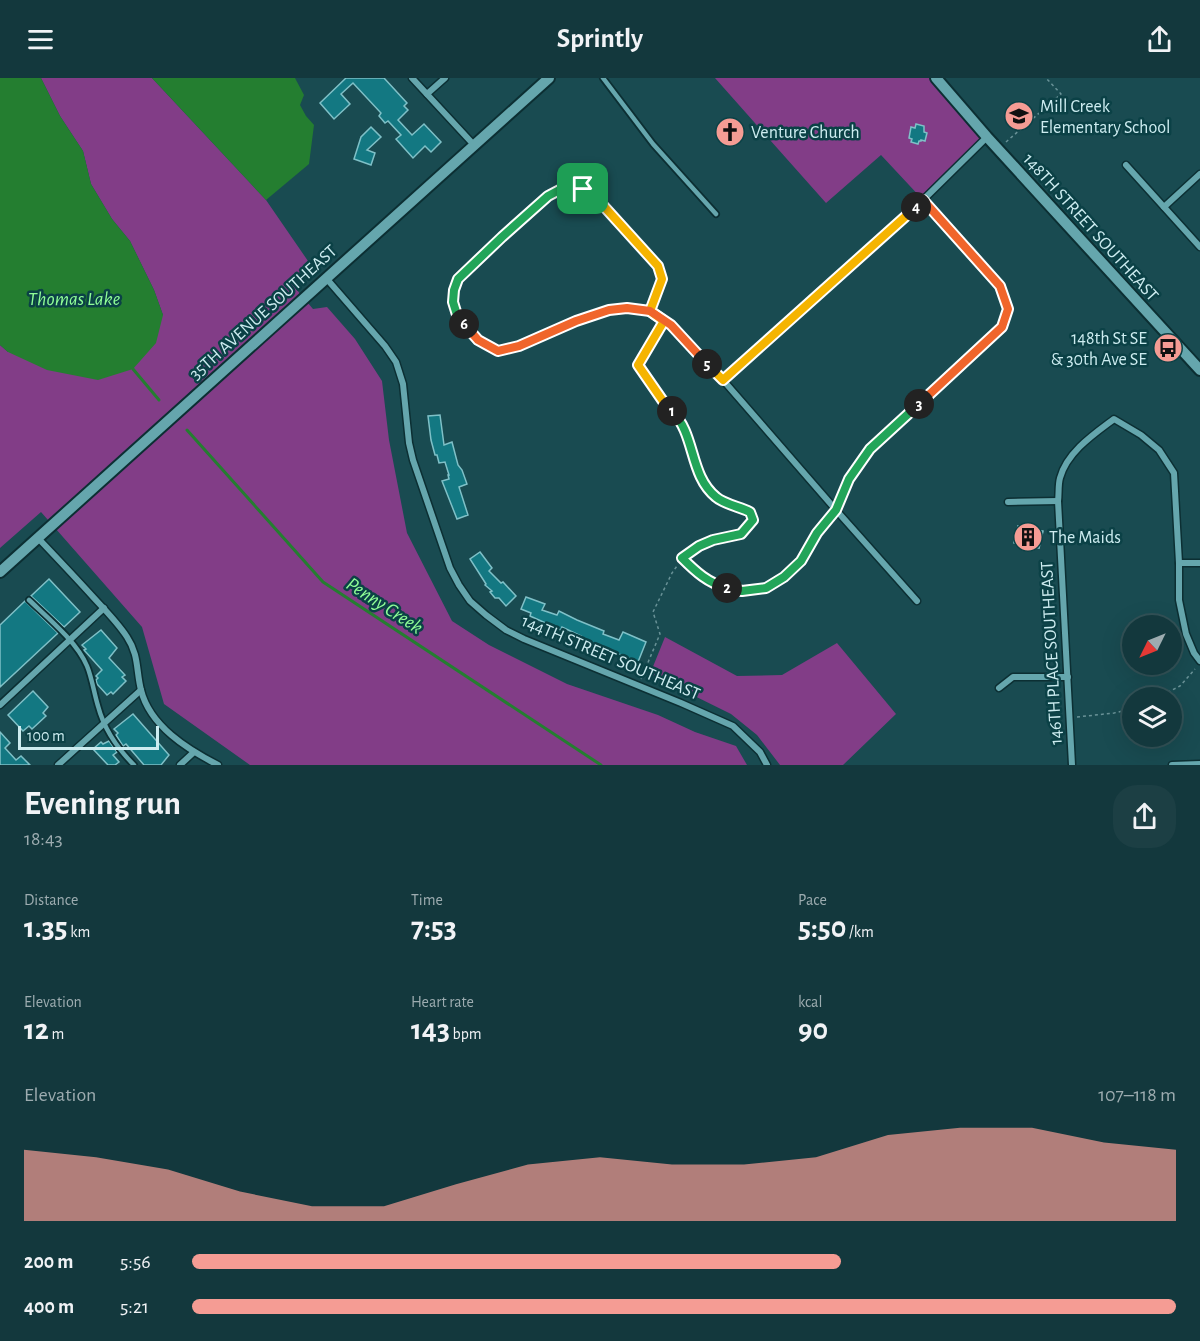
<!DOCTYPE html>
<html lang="en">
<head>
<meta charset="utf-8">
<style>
  body { margin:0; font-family:"Alegreya Sans",sans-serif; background:#1c3f44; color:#f1f3f6; height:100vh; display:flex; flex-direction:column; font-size:22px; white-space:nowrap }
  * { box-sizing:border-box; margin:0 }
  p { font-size:20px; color:#9dacb0 }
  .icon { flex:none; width:33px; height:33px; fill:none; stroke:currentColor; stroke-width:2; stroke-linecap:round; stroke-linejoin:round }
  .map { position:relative; height:687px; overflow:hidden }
  .panel { display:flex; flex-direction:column; background:#13383d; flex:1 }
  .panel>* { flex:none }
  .needle { width:39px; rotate:227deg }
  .buttons { position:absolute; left:1122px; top:537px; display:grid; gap:12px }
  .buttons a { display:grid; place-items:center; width:60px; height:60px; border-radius:50%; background:#13383d; box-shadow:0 6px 24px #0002,0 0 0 2px #325257; font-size:30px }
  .scale { position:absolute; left:18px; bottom:15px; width:141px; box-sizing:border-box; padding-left:6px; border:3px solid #cdecf0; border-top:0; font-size:16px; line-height:21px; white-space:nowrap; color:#cdecf0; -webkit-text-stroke:4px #0b4146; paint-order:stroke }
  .pin { position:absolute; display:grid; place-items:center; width:51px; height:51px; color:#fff; margin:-26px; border-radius:12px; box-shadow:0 3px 9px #0006 }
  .km { position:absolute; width:30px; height:30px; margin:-15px; border-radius:50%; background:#222; color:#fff; font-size:16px; line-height:30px; text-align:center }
  .round { display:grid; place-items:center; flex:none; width:63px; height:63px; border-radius:24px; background:#1c3f44 }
  .headline { display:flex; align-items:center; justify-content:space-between; height:102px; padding:0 24px }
  h1 { font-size:33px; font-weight:600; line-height:45px }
  .metrics { display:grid; grid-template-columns:repeat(3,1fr); gap:9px; height:102px; padding:6px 24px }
  .metrics div { display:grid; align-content:center }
  .metrics b { font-size:30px; font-weight:600 }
  .metrics small { font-size:16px; font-weight:400 }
  .metrics p { font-size:16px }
  .chart { height:168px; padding:12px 24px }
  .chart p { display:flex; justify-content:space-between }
  .chart svg { width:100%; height:108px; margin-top:6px; fill:#f59c94; opacity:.7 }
  ul { padding:0 24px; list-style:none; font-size:20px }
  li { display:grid; grid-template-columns:96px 72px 1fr; align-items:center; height:45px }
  li i { height:15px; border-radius:8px; background:#f59c94 }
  header { display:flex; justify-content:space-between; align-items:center; height:78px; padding:0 24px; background:#13383d; font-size:27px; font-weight:600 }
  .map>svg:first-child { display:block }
  .green { fill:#823d87 }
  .water { fill:#247e30 }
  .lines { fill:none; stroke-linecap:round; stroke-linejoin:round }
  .stream { stroke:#247e30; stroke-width:3 }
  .building { fill:#137882; stroke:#7fc0c7; stroke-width:1.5 }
  .service-casing { stroke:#0c2f33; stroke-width:8 }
  .minor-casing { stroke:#0c2f33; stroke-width:9 }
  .tertiary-casing { stroke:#0c2f33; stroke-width:14 }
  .path { stroke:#699297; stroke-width:1.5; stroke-dasharray:3 3; stroke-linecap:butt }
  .service { stroke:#65a6ad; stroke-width:4.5 }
  .minor { stroke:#65a6ad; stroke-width:6 }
  .tertiary { stroke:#65a6ad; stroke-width:10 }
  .split-1-casing { stroke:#fff; stroke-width:12 }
  .split-2-casing { stroke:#fff; stroke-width:12 }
  .split-3-casing { stroke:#fff; stroke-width:12 }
  .split-4-casing { stroke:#fff; stroke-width:12 }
  .split-5-casing { stroke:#fff; stroke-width:12 }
  .split-6-casing { stroke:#fff; stroke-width:12 }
  .split-7-casing { stroke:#fff; stroke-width:12 }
  .split-1 { stroke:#f5b400; stroke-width:8 }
  .split-2 { stroke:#22a559; stroke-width:8 }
  .split-3 { stroke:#22a559; stroke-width:8 }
  .split-4 { stroke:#f0652b; stroke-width:8 }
  .split-5 { stroke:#f5b400; stroke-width:8 }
  .split-6 { stroke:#f0652b; stroke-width:8 }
  .split-7 { stroke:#22a559; stroke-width:8 }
  .labels { text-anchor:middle; stroke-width:5; stroke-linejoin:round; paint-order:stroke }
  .poi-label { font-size:18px; fill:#cdecf0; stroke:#0b4146; text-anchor:start }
  .street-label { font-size:18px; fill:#cdecf0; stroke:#0b4146 }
  .water-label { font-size:20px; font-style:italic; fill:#8ffd96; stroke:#0b4146 }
</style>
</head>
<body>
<header><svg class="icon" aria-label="menu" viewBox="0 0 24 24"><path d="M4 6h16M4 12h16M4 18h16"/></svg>Sprintly<svg class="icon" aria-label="share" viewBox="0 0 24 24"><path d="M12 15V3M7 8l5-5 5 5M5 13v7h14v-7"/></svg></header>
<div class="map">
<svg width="1200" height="687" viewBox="0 0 1200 687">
  <rect width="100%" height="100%" fill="#194b51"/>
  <g class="green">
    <path d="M 41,0 L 152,0 L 266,122 L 308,183 L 291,205 L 313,231 L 327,229 L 355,261 L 382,303 L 389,362 L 407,455 L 452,543 L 489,567 L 567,606 L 658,637 L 695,654 L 736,668 L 747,687 L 250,687 L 164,626 L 142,549 L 41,434 L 0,470 L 0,267 L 8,274 L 163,237 L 154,212 L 130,163 L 112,141 L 91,106 L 83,73 L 60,38 Z"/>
    <path d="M 715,0 L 936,0 L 987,59 L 923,122 L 881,77 L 826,125 Z"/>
    <path d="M 665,559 L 737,598 L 782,597 L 837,565 L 896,636 L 843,687 L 780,687 L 757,657 L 731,636 L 650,596 Z"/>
  </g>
  <g class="water">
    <path d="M 0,0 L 41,0 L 60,38 L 83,73 L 91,106 L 112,141 L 130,163 L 154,212 L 163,237 L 156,265 L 133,291 L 98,302 L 47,292 L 8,274 L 0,267 Z"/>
    <path d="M 152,0 L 295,0 L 304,17 L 300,27 L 306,38 L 314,47 L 309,86 L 266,122 Z"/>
  </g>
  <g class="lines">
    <g class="stream">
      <path d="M 133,291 L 159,322"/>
      <path d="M 187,352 L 323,504 L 601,687"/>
    </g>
  </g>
  <g class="building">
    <path d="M 346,0 L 384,0 L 407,25 L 404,28 L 408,32 L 398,42 L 412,57 L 424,46 L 441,64 L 431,74 L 425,68 L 413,80 L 396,61 L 401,57 L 388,43 L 385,45 L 379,38 L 381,35 L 353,5 L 341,16 L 350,26 L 334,41 L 320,25 Z"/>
    <path d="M 916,46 L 924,48 L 924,54 L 927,55 L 925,63 L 921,62 L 921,63 L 919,63 L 918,66 L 911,64 L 912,61 L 909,60 L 911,49 L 915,50 Z"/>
    <path d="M 371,49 L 381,59 L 367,72 L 375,75 L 371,87 L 354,81 L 361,59 Z"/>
    <path d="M 440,337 L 444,367 L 452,364 L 458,387 L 462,392 L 467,406 L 459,409 L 468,437 L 457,441 L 442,403 L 449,401 L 448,397 L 449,397 L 445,384 L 439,385 L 437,377 L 435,377 L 431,362 L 428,338 Z"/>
    <path d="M 1018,448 L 1043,453 L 1039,470 L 1014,465 Z"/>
    <path d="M 480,474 L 492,490 L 489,493 L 501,505 L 503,504 L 516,518 L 506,528 L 499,520 L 495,520 L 490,514 L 492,513 L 485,507 L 486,506 L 470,481 Z"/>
    <path d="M 49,501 L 80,534 L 64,549 L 31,518 Z"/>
    <path d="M 526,519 L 545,526 L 542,532 L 557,537 L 559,533 L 577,542 L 604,553 L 603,556 L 619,562 L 623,554 L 646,564 L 638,584 L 614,574 L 614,573 L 599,567 L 599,569 L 592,566 L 590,563 L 580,559 L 581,558 L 562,549 L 561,552 L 530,538 L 531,535 L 521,531 Z"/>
    <path d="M 25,523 L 58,555 L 0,609 L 0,547 Z"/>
    <path d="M 101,552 L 117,570 L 109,580 L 125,597 L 122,599 L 126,603 L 113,616 L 111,614 L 107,617 L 97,606 L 96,602 L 98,600 L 96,598 L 102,592 L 84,572 L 86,571 L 82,567 Z"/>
    <path d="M 33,613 L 48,629 L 43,635 L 46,638 L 32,651 L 29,648 L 23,653 L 8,637 Z"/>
    <path d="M 133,636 L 169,677 L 161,687 L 144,687 L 126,666 L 123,668 L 116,657 L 118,655 L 114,651 Z"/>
    <path d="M 0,654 L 10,665 L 5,670 L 16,682 L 21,678 L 30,687 L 0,687 Z"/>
    <path d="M 109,663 L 117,674 L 113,677 L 119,684 L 115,687 L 108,687 L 93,671 L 101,664 L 103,666 Z"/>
  </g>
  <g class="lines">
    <g class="service-casing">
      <g id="service">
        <path d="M 603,0 L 653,66 L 716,136"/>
        <path d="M 29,522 C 48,540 77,564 87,588 C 92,600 94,615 98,628 C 104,651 118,671 134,687"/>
      </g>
    </g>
    <g class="minor-casing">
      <g id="minor">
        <path d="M 412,0 L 474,67"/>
        <path d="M 427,16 L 445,0"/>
        <path d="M 1126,87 L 1200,169"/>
        <path d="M 1164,129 L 1200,96"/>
        <path d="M 326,200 L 385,268 L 396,284 L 403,306 L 409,365 L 413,382 L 450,490 L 459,507 L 470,523 L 486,537 L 506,552 L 524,561 L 681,625 L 733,648 L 760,674 L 767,687"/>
        <path d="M 650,233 L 627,230 L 609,232 L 576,243 L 519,268 L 498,273 L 478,262 L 458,240 L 453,223 L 454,211 L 458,201 L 502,159 L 548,118 L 567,108 L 583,111 L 600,124 L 658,188 L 662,201 L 650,233 L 671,247 L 723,302 L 836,432 L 917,523"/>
        <path d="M 723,302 L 923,122 L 987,59"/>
        <path d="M 1008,424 L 1058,423"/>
        <path d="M 37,459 C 56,479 75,499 94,520 C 105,532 118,545 127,559 C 139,577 136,592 141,612 C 150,648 187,671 218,687"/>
        <path d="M 682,480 L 699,497 L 715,507 L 742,513 L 766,510 L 784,499 L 801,484 L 817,455 L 836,432 L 849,401 L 870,371 L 1002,249 L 1007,231 L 1000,208 L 923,122"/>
        <path d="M 1179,485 L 1200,485"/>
        <path d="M 999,610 L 1013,599 L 1068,599"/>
        <path d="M 0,627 L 104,530"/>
        <path d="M 58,687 L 141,612"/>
        <path d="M 180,687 L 194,674"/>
        <path d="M 1072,687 L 1058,423 C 1059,416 1058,407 1060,400 C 1067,374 1094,356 1114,341 L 1141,357 L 1159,372 L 1174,395 L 1179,485 L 1179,522 L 1186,556 L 1194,575 L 1200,583"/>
        <path d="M 1172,687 L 1200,686"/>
      </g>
    </g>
    <g class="tertiary-casing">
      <g id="tertiary">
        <path d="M 936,0 L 987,59 L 1200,292"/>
        <path d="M 0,494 L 549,0"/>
      </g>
    </g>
    <g class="path">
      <path d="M 1006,64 L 1061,16 L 1046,0"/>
      <path d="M 661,248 L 638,287 L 665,326 L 676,337 L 688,361 L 695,385 L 705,407 L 717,421 L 750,433 L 753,442 L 741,456 L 713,462 L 699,468 L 688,475"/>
      <path d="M 641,601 L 660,556 L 653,534 L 672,495 L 677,488"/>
      <path d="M 1157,620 L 1180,608 L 1195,591"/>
      <path d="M 1077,639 L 1114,635 L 1132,631"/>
    </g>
    <use href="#service" class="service"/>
    <use href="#minor" class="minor"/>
    <use href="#tertiary" class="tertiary"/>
  </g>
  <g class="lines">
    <g class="split-1-casing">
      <path id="split-1" d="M 583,111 L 600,124 L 658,188 L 662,201 L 650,233 L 664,243 L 638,287 L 665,326 L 672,333"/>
    </g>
    <g class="split-2-casing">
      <path id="split-2" d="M 672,333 C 696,357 689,397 716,419 C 724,426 740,429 750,434 L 753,442 L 741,456 L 713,462 L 699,468 L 682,480 C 696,494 708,505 727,510"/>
    </g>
    <g class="split-3-casing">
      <path id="split-3" d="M 727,510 L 742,513 L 766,510 L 784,499 L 801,483 L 817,455 L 836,432 L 849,401 L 870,371 L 919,326"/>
    </g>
    <g class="split-4-casing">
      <path id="split-4" d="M 916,129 L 923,122 L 1000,208 L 1008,231 L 1002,249 L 919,326"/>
    </g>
    <g class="split-5-casing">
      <path id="split-5" d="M 707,286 L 723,302 L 916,129"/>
    </g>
    <g class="split-6-casing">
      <path id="split-6" d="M 464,246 L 478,262 L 498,273 L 519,268 L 576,243 L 609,232 L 627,230 L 650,233 L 671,247 L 707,286"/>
    </g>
    <g class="split-7-casing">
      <path id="split-7" d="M 464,246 L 458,240 L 453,224 L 454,212 L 458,201 L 502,159 L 548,118 L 567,108 L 583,111"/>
    </g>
    <use href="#split-1" class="split-1"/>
    <use href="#split-2" class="split-2"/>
    <use href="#split-3" class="split-3"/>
    <use href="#split-4" class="split-4"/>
    <use href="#split-5" class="split-5"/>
    <use href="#split-6" class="split-6"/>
    <use href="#split-7" class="split-7"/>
  </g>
  <defs>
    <g id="school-disc" transform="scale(1.5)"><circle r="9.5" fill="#f59c94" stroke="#0b4146"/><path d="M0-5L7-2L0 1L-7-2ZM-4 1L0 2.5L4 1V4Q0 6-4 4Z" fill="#111"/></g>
    <g id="church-disc" transform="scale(1.5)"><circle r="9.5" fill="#f59c94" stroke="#0b4146"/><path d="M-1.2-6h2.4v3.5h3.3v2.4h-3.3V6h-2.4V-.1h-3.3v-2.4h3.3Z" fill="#111"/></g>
    <g id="bus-disc" transform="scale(1.5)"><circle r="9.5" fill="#f59c94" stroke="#0b4146"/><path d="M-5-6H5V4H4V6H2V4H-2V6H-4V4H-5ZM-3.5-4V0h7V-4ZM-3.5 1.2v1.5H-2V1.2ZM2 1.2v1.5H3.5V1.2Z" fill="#111"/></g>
    <g id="building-disc" transform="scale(1.5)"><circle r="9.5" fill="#f59c94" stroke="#0b4146"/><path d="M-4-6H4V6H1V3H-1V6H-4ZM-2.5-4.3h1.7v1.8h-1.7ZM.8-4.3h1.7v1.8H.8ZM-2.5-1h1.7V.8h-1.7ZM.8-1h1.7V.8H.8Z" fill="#111"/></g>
  </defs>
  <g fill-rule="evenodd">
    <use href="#school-disc" x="1019" y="38"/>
    <use href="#church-disc" x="730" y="54"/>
    <use href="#bus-disc" x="1168" y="270"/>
    <use href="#building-disc" x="1028" y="459"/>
  </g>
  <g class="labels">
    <g class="poi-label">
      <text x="1040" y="34">Mill Creek<tspan x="1040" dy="21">Elementary School</tspan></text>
      <text x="751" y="60">Venture Church</text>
      <text x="1147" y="266" text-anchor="end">148th St SE<tspan x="1147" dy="21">&amp; 30th Ave SE</tspan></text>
      <text x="1049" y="465">The Maids</text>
    </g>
    <g class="street-label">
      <text transform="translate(1091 149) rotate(48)" y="6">148TH STREET SOUTHEAST</text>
      <text transform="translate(263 234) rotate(-42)" y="6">35TH AVENUE SOUTHEAST</text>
      <text transform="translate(1051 575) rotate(-93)" y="6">146TH PLACE SOUTHEAST</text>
      <text transform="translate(611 579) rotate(23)" y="6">144TH STREET SOUTHEAST</text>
    </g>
    <g class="water-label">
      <text x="74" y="227">Thomas Lake</text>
      <text transform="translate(385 527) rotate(33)" y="7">Penny Creek</text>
    </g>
  </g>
</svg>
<div class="buttons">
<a><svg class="needle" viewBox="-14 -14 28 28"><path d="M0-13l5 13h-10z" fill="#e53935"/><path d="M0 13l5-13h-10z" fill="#9dacb0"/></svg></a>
<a><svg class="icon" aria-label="layers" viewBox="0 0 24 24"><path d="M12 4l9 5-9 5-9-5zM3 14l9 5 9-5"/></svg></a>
</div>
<div class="scale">100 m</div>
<div class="pin" style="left:583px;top:111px;background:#1e9e55"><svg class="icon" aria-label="arrive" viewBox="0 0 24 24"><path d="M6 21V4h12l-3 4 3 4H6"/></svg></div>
<b class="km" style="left:672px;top:333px">1</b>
<b class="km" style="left:727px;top:510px">2</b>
<b class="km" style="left:919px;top:326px">3</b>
<b class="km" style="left:916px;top:129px">4</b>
<b class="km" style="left:707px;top:286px">5</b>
<b class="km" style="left:464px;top:246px">6</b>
</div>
<section class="panel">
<div class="headline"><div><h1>Evening run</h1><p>18:43</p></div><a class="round"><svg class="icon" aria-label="share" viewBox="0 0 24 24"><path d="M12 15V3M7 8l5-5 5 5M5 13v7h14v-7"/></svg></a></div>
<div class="metrics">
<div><p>Distance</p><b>1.35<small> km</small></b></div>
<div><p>Time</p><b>7:53</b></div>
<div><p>Pace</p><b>5:50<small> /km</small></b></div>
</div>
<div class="metrics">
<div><p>Elevation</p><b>12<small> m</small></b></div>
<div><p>Heart rate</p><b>143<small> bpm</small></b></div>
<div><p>kcal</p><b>90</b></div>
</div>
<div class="chart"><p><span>Elevation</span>107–118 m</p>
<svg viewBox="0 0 160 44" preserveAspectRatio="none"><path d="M0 44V15L10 18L20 23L30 32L40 38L50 38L60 29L70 21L80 18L90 21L100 21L110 18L120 9L130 6L140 6L150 12L160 15V44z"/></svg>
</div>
<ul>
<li><b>200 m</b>5:56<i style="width:66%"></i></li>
<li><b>400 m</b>5:21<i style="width:100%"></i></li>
</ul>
</section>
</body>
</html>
